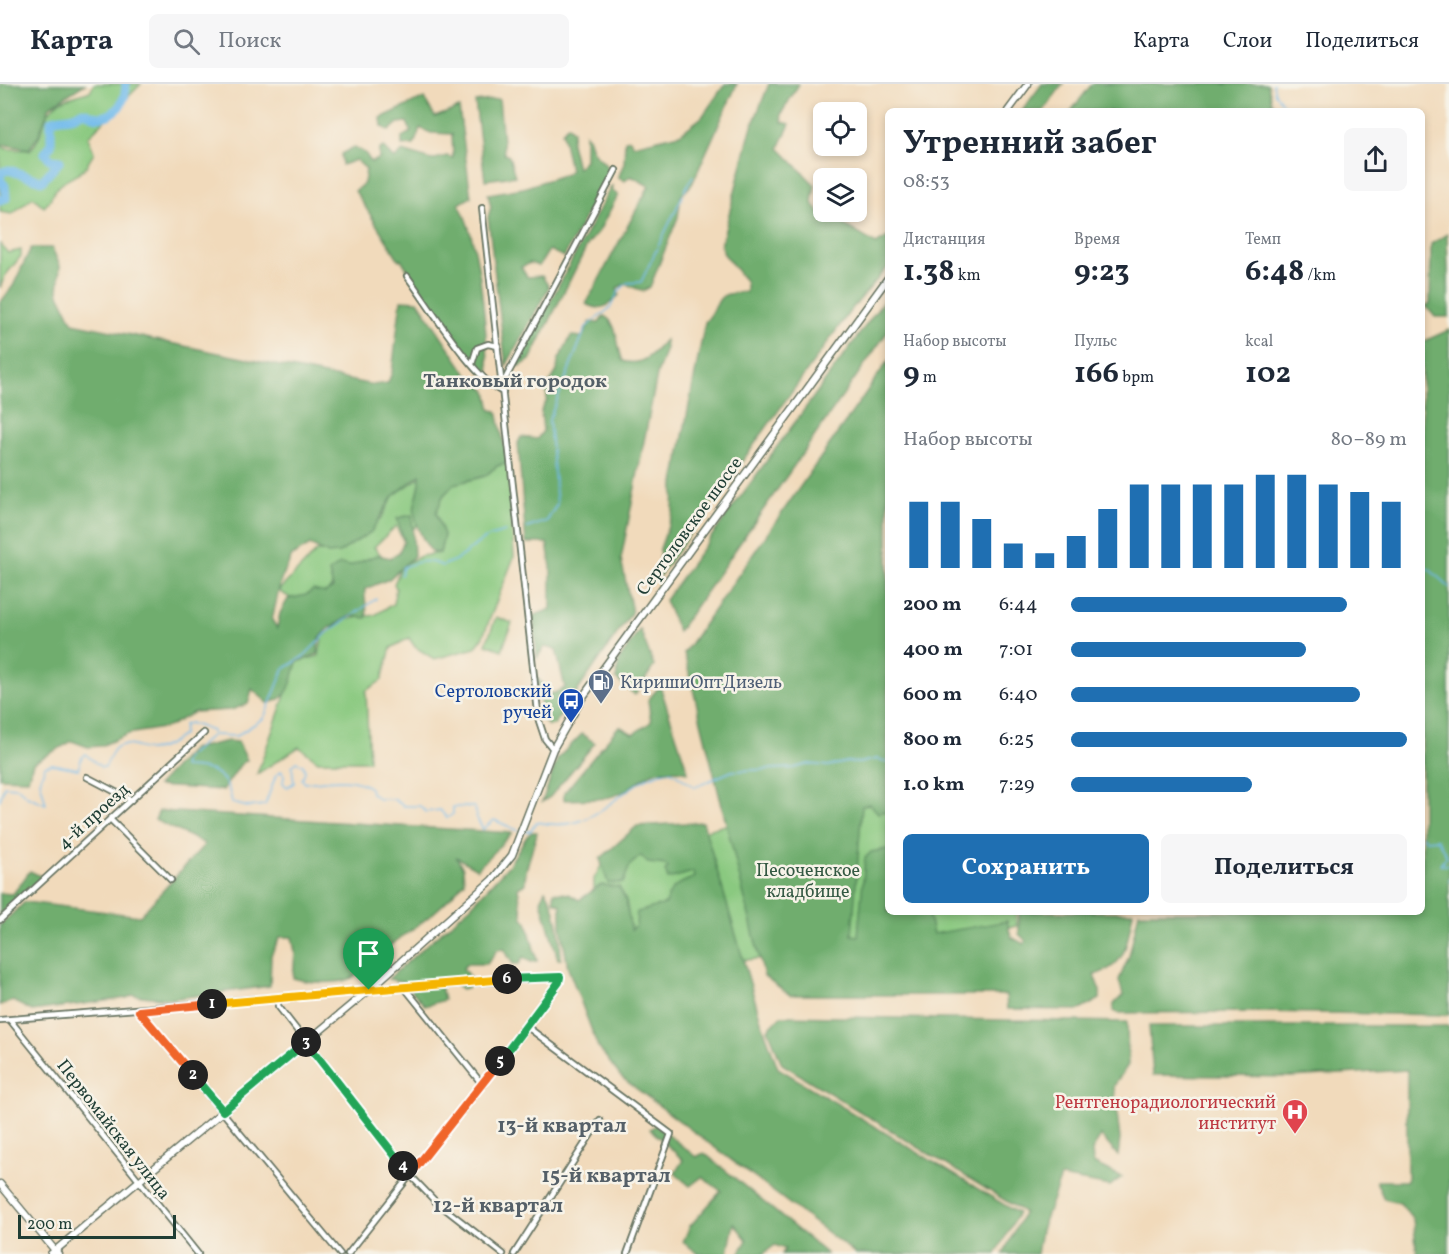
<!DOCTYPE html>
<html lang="ru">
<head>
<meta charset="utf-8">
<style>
  body { margin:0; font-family:Vollkorn,serif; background:#f6f6f7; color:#1f2937; height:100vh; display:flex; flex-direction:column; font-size:22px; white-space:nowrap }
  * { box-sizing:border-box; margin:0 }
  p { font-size:20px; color:#747a83 }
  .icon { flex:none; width:33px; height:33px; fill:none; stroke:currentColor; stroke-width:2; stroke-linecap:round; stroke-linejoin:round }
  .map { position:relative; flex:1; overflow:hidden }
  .side { position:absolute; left:885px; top:24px; width:540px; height:807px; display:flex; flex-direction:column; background:#fff; border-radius:9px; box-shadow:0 3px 9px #0003 }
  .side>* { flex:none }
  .controls { position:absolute; left:813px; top:18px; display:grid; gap:12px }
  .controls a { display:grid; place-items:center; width:54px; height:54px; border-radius:9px; background:#fff; box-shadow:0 3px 9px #0003; font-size:30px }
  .scale { position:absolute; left:18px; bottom:15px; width:158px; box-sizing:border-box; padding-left:6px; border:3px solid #1f3d34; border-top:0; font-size:16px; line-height:21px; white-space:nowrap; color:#1f3d34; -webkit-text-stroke:4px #f7f3e8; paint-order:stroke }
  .pin { position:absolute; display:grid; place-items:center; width:51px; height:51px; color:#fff; margin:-62px -26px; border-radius:50% 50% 50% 0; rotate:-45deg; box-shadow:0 0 6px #0007 }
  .pin .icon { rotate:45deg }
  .km { position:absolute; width:30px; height:30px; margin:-15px; border-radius:50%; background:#222; color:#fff; font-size:16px; line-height:30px; text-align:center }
  .round { display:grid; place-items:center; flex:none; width:63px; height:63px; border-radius:9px; background:#f6f6f7 }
  .head { display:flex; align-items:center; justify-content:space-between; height:102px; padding:0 18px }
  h1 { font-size:33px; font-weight:700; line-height:45px }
  .stats { display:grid; grid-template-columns:repeat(3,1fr); gap:9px; height:102px; padding:6px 18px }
  .stats div { display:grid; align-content:center }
  .stats b { font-size:30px; font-weight:700 }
  .stats small { font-size:16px; font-weight:400 }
  .stats p { font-size:16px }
  .chart { height:168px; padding:12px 18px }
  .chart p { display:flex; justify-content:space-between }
  .chart svg { width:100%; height:108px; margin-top:6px; stroke:#1f6fb2; stroke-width:6 }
  .action { display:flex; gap:12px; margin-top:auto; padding:12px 18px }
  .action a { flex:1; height:69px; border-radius:9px; background:#1f6fb2; color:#fff; font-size:24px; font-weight:700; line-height:69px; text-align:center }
  .action a+a { background:#f6f6f7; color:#1f2937 }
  ul { padding:0 18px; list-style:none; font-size:20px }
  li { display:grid; grid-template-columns:96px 72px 1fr; align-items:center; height:45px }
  li i { height:15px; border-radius:8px; background:#1f6fb2 }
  header { display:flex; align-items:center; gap:36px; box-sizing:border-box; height:84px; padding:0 30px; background:#fff; border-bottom:2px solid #e0e1e3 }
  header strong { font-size:28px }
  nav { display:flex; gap:33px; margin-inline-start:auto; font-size:21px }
  .search { width:420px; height:54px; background:#f6f6f7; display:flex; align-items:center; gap:15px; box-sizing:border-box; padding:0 21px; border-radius:9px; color:#747a83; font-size:22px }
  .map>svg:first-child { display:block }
  .green { fill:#8ac980; stroke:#54835a; stroke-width:1.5 }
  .forest { fill:#6fad6e; stroke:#477551; stroke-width:1.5 }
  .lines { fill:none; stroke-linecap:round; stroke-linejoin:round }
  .stream { stroke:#73bceb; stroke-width:1.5 }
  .river { stroke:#73bceb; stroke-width:9 }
  .minor-casing { stroke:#687463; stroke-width:8 }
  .secondary-casing { stroke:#687463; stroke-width:9 }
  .minor { stroke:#fff; stroke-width:4.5 }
  .secondary { stroke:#fff; stroke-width:6 }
  .split-1-casing { stroke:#fff; stroke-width:12 }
  .split-2-casing { stroke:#fff; stroke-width:12 }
  .split-3-casing { stroke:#fff; stroke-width:12 }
  .split-4-casing { stroke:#fff; stroke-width:12 }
  .split-5-casing { stroke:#fff; stroke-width:12 }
  .split-6-casing { stroke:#fff; stroke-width:12 }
  .split-7-casing { stroke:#fff; stroke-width:12 }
  .split-1 { stroke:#f5b400; stroke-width:8 }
  .split-2 { stroke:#f0652b; stroke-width:8 }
  .split-3 { stroke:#22a559; stroke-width:8 }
  .split-4 { stroke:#22a559; stroke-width:8 }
  .split-5 { stroke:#f0652b; stroke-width:8 }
  .split-6 { stroke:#22a559; stroke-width:8 }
  .split-7 { stroke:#f5b400; stroke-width:8 }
  .labels { text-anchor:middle; stroke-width:5; stroke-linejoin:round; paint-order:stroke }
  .street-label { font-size:18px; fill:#1f3d34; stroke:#f7f3e8 }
  .service-label { font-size:18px; fill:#4e5e75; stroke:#f7f3e8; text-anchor:start }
  .transit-label { font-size:18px; fill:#164399; stroke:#f7f3e8; text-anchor:end }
  .park-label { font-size:18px; fill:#345943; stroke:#f7f3e8 }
  .health-label { font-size:18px; fill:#be3a42; stroke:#f7f3e8; text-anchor:end }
  .neighbourhood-label { font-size:20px; font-weight:bold; fill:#556068; stroke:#f7f3e8 }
  .quarter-label { font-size:21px; font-weight:bold; fill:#556068; stroke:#f7f3e8 }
</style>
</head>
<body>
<header>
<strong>Карта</strong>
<div class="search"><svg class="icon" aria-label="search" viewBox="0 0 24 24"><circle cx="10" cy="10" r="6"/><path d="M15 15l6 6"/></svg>Поиск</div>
<nav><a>Карта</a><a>Слои</a><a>Поделиться</a></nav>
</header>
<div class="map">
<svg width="1449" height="1170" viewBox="0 0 1449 1170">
  <rect width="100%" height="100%" fill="#f7f3e8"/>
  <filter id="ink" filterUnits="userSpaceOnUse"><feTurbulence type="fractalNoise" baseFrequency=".0167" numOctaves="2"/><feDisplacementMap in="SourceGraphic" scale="12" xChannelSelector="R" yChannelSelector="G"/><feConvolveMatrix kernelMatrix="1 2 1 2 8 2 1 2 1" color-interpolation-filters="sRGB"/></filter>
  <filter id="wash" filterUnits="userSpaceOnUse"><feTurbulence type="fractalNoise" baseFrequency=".008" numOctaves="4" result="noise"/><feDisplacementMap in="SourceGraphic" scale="24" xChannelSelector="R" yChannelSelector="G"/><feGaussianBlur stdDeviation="1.35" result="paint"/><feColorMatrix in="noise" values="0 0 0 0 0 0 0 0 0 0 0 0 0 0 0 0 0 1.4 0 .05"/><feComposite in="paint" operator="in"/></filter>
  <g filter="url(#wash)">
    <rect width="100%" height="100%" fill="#f1dabb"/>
    <g class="green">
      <path d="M 94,0 L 141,0 L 88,53 L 94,68 C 80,98 76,86 58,103 C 52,109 51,117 44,123 L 33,113 L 12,130 L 0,128 L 0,61 L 7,65 L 30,66 C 44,54 41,33 55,21 C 65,12 79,12 90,7 Z"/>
      <path d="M 0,160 L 8,169 L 21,166 L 21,172 L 5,192 L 0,204 Z"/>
      <path d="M 508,379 L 514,473 L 482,555 L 475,564 L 434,575 L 415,563 L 409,554 L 391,564 L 382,596 L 366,607 L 369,677 L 318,677 L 299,663 L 257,690 L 297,578 L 319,572 L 322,554 L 335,542 L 348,535 L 375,531 L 393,520 L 396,504 L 394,500 L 402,481 L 421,472 L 440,469 L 444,451 L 436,429 L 443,412 L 454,400 L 485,392 L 497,382 Z"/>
      <path d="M 422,392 L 419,438 L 404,458 L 396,442 L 374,463 L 390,481 L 350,509 L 332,501 L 325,516 L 294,516 L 280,508 L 280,505 L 317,467 L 339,469 L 381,435 L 393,412 Z"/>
      <path d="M 496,533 L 512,539 L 502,566 L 486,560 Z"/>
      <path d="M 888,713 L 888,828 L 1016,828 L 1017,842 L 907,860 L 572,893 L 569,884 L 594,816 L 594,795 L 603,778 C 698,746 788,721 888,713 Z"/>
    </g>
    <g class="forest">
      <path d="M 0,0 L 85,0 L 50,22 L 38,53 L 29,65 L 0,60 Z"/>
      <path d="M 725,0 L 737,0 L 692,100 L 681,112 L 678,133 L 650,203 L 643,207 L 625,200 L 617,204 L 619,211 C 609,222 600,228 586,220 L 649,102 L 631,92 L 625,97 L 618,94 L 624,79 L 625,56 L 630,55 L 633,61 L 680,50 L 702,33 Z"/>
      <path d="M 769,0 L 799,0 L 781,30 L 782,38 L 790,40 L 779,64 L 815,101 L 812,118 L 826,138 L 841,139 L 876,160 L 888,153 L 888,183 L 850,227 L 659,493 L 660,465 L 673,428 L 674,399 L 705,238 C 724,218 710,209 746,208 L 746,198 L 724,170 L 721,161 L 751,45 Z"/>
      <path d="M 1042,0 L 1063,0 L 1043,27 L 1022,27 Z"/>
      <path d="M 1092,0 L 1268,0 L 1272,19 L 1282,27 L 1071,27 Z"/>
      <path d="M 424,14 L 435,33 L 459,24 L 471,113 L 459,120 C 483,164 485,248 490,299 L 420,206 L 401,175 L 399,176 L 355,107 L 364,99 L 366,85 L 356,76 L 342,81 L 341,70 L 354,63 L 365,69 L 371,78 L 379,75 L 379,66 L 383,63 L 394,75 L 403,67 L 431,76 L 447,72 L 453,74 L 452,50 L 431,49 L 420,44 L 414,61 L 402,62 L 402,53 L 411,48 L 407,38 L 398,39 L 389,47 L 382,42 L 381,34 Z"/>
      <path d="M 499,15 L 504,70 L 509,72 L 515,92 L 485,96 L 475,18 Z"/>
      <path d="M 568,41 L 573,47 L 571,59 L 577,84 L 585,76 L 585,49 C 591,55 589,61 593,67 C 598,75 606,77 609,87 L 564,173 L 549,166 L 539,182 L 530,179 L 521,183 L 527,193 L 542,192 L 549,203 L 506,282 L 488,133 L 491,123 L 488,110 L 523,104 L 566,90 L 570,86 L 562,48 Z"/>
      <path d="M 612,101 L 612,107 L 618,111 L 599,147 L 588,160 L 530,276 L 520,282 L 517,280 Z"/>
      <path d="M 1447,150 L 1449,233 L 1435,233 L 1426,222 L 1430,219 L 1431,160 Z"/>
      <path d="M 31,164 L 52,164 L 60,182 L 58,208 L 73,239 L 373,301 L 388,299 L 392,288 L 401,216 L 418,217 L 466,289 L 487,307 L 491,326 L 497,327 L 508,379 L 497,382 L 485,392 L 454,400 L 443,412 L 436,429 L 444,451 L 440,469 L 432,468 C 422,456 412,435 415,419 C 418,409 421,402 420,391 L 393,412 L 371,448 L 339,469 L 328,470 L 310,461 L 292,472 L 281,496 L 272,536 L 277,544 L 280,529 L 288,515 L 306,511 L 313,506 L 325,509 L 333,504 L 329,488 L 340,480 L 350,482 L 377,471 L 391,474 L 399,468 L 404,457 L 397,434 L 412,431 L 414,472 L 389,495 L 365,505 C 363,516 369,524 366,534 L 350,532 L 329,544 L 319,555 L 318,570 L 297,578 C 291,598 291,615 268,619 L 252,605 L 248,620 L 231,626 L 194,628 L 168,643 L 128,650 L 101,662 L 88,663 L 72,657 L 33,679 L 28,695 L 0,694 L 0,219 L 13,202 Z"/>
      <path d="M 888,211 L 888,247 L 678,548 L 665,516 Z"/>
      <path d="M 604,232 C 619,239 616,262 623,277 C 642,283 653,270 665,256 L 666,264 L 657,291 L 621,475 L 632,528 L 554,641 L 548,642 L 543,636 L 537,594 L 552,610 L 565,604 L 556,565 L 544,563 L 537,574 L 533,532 L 551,525 L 551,483 L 547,459 L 526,459 L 518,359 L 521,353 L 537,355 L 543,347 L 541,327 L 547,316 L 546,305 L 557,287 L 558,277 L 571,252 L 582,253 L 590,238 L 599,239 Z"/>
      <path d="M 1449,246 L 1449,931 L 1257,928 L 1117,929 L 1113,927 L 1114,920 L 1123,911 L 1119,896 L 1129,872 L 1139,828 L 1422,828 L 1422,258 Z"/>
      <path d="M 888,277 L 888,727 L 878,729 L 870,720 L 862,722 L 852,851 L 858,852 L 865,774 L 871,768 L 888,765 L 888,828 L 928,828 L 933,850 L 1007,837 L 1011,853 L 1024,860 L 1026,857 L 1019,850 L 1019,828 L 1133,828 C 1127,858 1128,882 1094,891 L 1100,907 L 1100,915 L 1080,926 L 1007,925 L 1006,911 L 790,911 L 764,892 L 684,569 Z"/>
      <path d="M 640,545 L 654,582 L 635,611 L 616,595 L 619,576 Z"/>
      <path d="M 660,602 L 688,688 C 640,678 643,706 606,714 C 593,716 577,715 564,716 L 564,709 L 619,642 L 633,650 L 651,638 L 648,616 Z"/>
      <path d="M 582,650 L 595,659 L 550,713 L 542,718 L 558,674 Z"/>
      <path d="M 228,657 L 238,658 L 247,676 L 240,681 L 223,706 L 157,702 L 192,665 Z"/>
      <path d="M 159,727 L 512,749 L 477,785 L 456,773 L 463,784 L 464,798 C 437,831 410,846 376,872 C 369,878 361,891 352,894 C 335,901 309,899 293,894 L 295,868 L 292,853 L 280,853 L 271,871 L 270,902 L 170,915 L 132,911 L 127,914 L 32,927 L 13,917 L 0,921 L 0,841 L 25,818 L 140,832 L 205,760 L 155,736 Z"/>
      <path d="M 703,738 L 761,937 L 778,984 L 1018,1129 L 996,1170 L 856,1170 L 621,993 L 598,963 L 568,884 L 561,843 L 561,821 L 554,817 L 554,808 L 569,810 L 579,816 L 601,801 L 619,803 L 626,816 L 631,846 L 636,842 L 637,828 L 666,820 C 669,802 679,800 695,793 L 693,788 L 668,795 L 665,786 L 668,784 L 666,781 L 648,779 L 641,772 L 630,781 L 623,799 L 608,799 L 600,775 L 637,742 Z"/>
      <path d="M 532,748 L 537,748 C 534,766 524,782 525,800 L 518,804 L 523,834 L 527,838 L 537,877 L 531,878 L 523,873 L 519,880 L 513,880 L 504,865 L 497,866 L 487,880 L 467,880 L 463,884 L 471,896 L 469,903 L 462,905 L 451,898 L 443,898 L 441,902 L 444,916 L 425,922 L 404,898 L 388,895 L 471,822 L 509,781 L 527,752 Z"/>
      <path d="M 30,787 L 42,793 L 0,830 L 0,809 L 13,810 Z"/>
      <path d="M 545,806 C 557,820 561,855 561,875 L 558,875 L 541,817 Z"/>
      <path d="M 781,932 L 1127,938 L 1128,981 L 1114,1002 L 1120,1055 L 1118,1072 L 1101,1052 L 1092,1066 L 1093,1079 L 1122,1093 L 1110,1102 L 1061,1093 L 1041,1146 L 1037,1170 L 1003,1170 L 1024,1128 L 782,980 L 768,945 Z"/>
      <path d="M 1149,942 L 1449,942 L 1449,1170 L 1417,1170 L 1413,1135 L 1400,1119 L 1384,1115 L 1376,1097 L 1407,1097 L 1407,986 L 1291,993 L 1153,991 Z"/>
      <path d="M 656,1041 L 696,1073 L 704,1069 L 827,1170 L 782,1170 L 785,1165 L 775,1161 L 763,1170 L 739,1170 L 747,1156 L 734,1139 L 728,1170 L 699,1170 L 683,1158 L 690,1142 L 721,1107 L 702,1093 L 690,1102 L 675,1089 L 683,1076 L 650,1045 Z"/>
    </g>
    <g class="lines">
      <g class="stream">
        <path d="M 1273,0 L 1275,9 L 1288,27"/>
        <path d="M 684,108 L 693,92"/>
        <path d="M 527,444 L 547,437 L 557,420 L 549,336 L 586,243 L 610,224 L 619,207 L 627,199 L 641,198 L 683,111"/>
        <path d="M 1422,485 L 1429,485 L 1449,503"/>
        <path d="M 401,491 L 403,483 C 420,477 426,475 443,482 C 449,477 454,478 459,474 C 480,459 477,455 505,448"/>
        <path d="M 214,651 L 236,652 L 264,634 L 284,585 L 304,572 L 327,549 L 376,515"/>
        <path d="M 0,716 L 4,702 L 17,703 L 27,712 L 46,720 L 40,697 L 45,682 L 52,680 L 78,685 L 82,673 L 85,670 L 101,683 L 105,683 C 109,677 110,668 117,663 C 127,657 138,665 149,666 C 163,666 172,658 183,651 L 184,641 L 190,639 L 212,647 L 212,651 L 185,675 L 183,683 C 212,683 228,689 232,719 L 248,723 L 265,721 L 276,691 L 281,687 L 284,691 L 283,699 L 287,703 L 294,699 L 292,682 L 297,678 L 303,681 L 305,687 L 302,695 L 305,699 C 324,697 354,691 370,704 L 371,709 L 379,715 L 393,715 L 404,722 L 420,722 L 426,728 L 440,726 L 447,734 L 453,730 L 453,723 L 475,723 L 476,733 L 483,745 L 494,736 L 519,747"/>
        <path d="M 524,747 L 530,747 L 537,738 C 604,753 617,694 671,687 L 695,703 L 732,687 L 794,684 L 809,680 L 828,682 L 847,678 L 859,679 L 877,675 L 888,678"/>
        <path d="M 1422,752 L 1426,756 L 1437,755 L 1447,772 L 1440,781 L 1449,781"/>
        <path d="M 1449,796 L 1449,797"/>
      </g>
      <g class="river">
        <path d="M 0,93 L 2,88 L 9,86 L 42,97 L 60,77 L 51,76 L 45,69 L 51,61 L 51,37 C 61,31 70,37 81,28 C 88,28 92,33 99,33 C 118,32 126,16 126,0"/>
        <path d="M 0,96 L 5,102 L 6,114 L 0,116"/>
      </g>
    </g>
  </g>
  <g filter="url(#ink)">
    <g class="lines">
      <g class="minor-casing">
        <g id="minor">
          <path d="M 482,124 L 539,637 L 545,655 L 553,665"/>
          <path d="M 407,192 C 428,220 474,296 503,308"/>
          <path d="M 472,280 L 477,264 L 488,260 L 498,262"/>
          <path d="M 502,301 L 616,86"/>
          <path d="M 87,693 L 131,716"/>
          <path d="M 110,735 L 171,796"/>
          <path d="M 0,836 L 204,649"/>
          <path d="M 404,903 L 482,1000"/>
          <path d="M 278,914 L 278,922 L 410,1091 L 435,1117 L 503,1170"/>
          <path d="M 139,927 L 340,1170"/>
          <path d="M 0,936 L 369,906 L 560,893 L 559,898 L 482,1000 L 348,1170"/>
          <path d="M 10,936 L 198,1170"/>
          <path d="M 526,942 L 671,1050 L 627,1170"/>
          <path d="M 514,1170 L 600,1036"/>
        </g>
      </g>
      <g class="secondary-casing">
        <g id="secondary">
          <path d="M 1008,27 L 1028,0"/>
          <path d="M 0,1100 L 58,1170"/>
          <path d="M 51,1170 L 369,906 L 492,796 L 512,771 L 553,665 L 582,614 L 888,194"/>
        </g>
      </g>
      <use href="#minor" class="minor"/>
      <use href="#secondary" class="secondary"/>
    </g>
  </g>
  <g class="lines" filter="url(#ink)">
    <g class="split-1-casing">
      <path id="split-1" d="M 212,920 L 369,906"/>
    </g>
    <g class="split-2-casing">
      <path id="split-2" d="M 193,991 L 139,927 L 212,920"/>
    </g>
    <g class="split-3-casing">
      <path id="split-3" d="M 193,991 L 223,1027 L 306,958"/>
    </g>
    <g class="split-4-casing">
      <path id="split-4" d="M 306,958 L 403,1082"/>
    </g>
    <g class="split-5-casing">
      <path id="split-5" d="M 403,1082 L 410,1091 L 500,977"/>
    </g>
    <g class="split-6-casing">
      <path id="split-6" d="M 500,977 L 559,898 L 560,893 L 507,895"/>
    </g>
    <g class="split-7-casing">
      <path id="split-7" d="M 369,906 L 507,895"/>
    </g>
    <use href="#split-1" class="split-1"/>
    <use href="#split-2" class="split-2"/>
    <use href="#split-3" class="split-3"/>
    <use href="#split-4" class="split-4"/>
    <use href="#split-5" class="split-5"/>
    <use href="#split-6" class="split-6"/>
    <use href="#split-7" class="split-7"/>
  </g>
  <defs>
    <g id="fuel-pin" transform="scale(1.35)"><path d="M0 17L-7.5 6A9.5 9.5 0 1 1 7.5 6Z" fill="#5c6f8a" stroke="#f7f3e8"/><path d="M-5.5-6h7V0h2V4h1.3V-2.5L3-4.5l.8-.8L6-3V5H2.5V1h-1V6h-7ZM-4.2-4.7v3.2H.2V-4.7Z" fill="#fff"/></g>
    <g id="bus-pin" transform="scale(1.35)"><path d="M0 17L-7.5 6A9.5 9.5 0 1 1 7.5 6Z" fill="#1a4fb4" stroke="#f7f3e8"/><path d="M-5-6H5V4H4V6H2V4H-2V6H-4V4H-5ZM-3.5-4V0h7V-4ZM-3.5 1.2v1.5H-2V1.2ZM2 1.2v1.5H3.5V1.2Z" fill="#fff"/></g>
    <g id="hospital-pin" transform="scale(1.35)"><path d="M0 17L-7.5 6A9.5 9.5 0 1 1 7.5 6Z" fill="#e0444e" stroke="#f7f3e8"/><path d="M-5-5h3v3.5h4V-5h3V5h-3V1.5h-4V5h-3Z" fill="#fff"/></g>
  </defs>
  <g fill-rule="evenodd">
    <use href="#fuel-pin" x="601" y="598"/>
    <use href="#bus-pin" x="571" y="617"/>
    <use href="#hospital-pin" x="1295" y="1028"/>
  </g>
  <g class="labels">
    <g class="street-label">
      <text transform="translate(689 442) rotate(-54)" y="6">Сертоловское шоссе</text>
      <text transform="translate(93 732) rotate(-42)" y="6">4-й проезд</text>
      <text transform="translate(114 1045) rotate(52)" y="6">Первомайская улица</text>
    </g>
    <g class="service-label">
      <text x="620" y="604">КиришиОптДизель</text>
    </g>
    <g class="transit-label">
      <text x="552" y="613">Сертоловский<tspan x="552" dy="21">ручей</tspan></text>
    </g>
    <g class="park-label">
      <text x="808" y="792">Песоченское<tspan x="808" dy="21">кладбище</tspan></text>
    </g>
    <g class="health-label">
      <text x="1276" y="1024">Рентгенорадиологический<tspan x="1276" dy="21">институт</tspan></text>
    </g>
    <g class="neighbourhood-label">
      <text x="515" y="303">Танковый городок</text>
    </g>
    <g class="quarter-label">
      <text x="562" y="1048">13-й квартал</text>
      <text x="606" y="1098">15-й квартал</text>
      <text x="498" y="1128">12-й квартал</text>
    </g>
  </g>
</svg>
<div class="controls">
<a><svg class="icon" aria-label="locate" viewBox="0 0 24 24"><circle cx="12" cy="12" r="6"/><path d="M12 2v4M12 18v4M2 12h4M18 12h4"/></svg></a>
<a><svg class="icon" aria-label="layers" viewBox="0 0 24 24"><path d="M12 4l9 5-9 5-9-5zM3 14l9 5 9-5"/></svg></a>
</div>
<div class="scale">200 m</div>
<div class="pin" style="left:369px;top:906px;background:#1e9e55"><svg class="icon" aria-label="arrive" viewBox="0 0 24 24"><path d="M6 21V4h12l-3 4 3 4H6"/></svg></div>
<b class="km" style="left:212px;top:920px">1</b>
<b class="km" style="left:193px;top:991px">2</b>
<b class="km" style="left:306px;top:958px">3</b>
<b class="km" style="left:403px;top:1082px">4</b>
<b class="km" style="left:500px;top:977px">5</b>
<b class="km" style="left:507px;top:895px">6</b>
<section class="side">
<div class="head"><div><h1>Утренний забег</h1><p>08:53</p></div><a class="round"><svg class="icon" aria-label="share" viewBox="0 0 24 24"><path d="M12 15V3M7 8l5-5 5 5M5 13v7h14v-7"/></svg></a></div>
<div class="stats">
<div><p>Дистанция</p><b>1.38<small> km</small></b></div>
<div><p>Время</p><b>9:23</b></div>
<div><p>Темп</p><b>6:48<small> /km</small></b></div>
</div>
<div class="stats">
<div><p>Набор высоты</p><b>9<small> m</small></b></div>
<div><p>Пульс</p><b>166<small> bpm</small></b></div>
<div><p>kcal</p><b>102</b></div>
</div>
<div class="chart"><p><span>Набор высоты</span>80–89 m</p>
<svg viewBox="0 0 160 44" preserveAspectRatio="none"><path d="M5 44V17M15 44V17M25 44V24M35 44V34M45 44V38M55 44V31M65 44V20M75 44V10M85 44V10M95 44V10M105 44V10M115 44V6M125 44V6M135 44V10M145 44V13M155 44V17"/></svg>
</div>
<ul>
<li><b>200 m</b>6:44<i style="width:82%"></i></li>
<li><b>400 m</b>7:01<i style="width:70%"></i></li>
<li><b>600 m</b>6:40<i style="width:86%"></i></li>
<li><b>800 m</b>6:25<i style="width:100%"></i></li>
<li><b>1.0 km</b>7:29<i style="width:54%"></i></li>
</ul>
<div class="action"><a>Сохранить</a><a>Поделиться</a></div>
</section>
</div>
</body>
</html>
